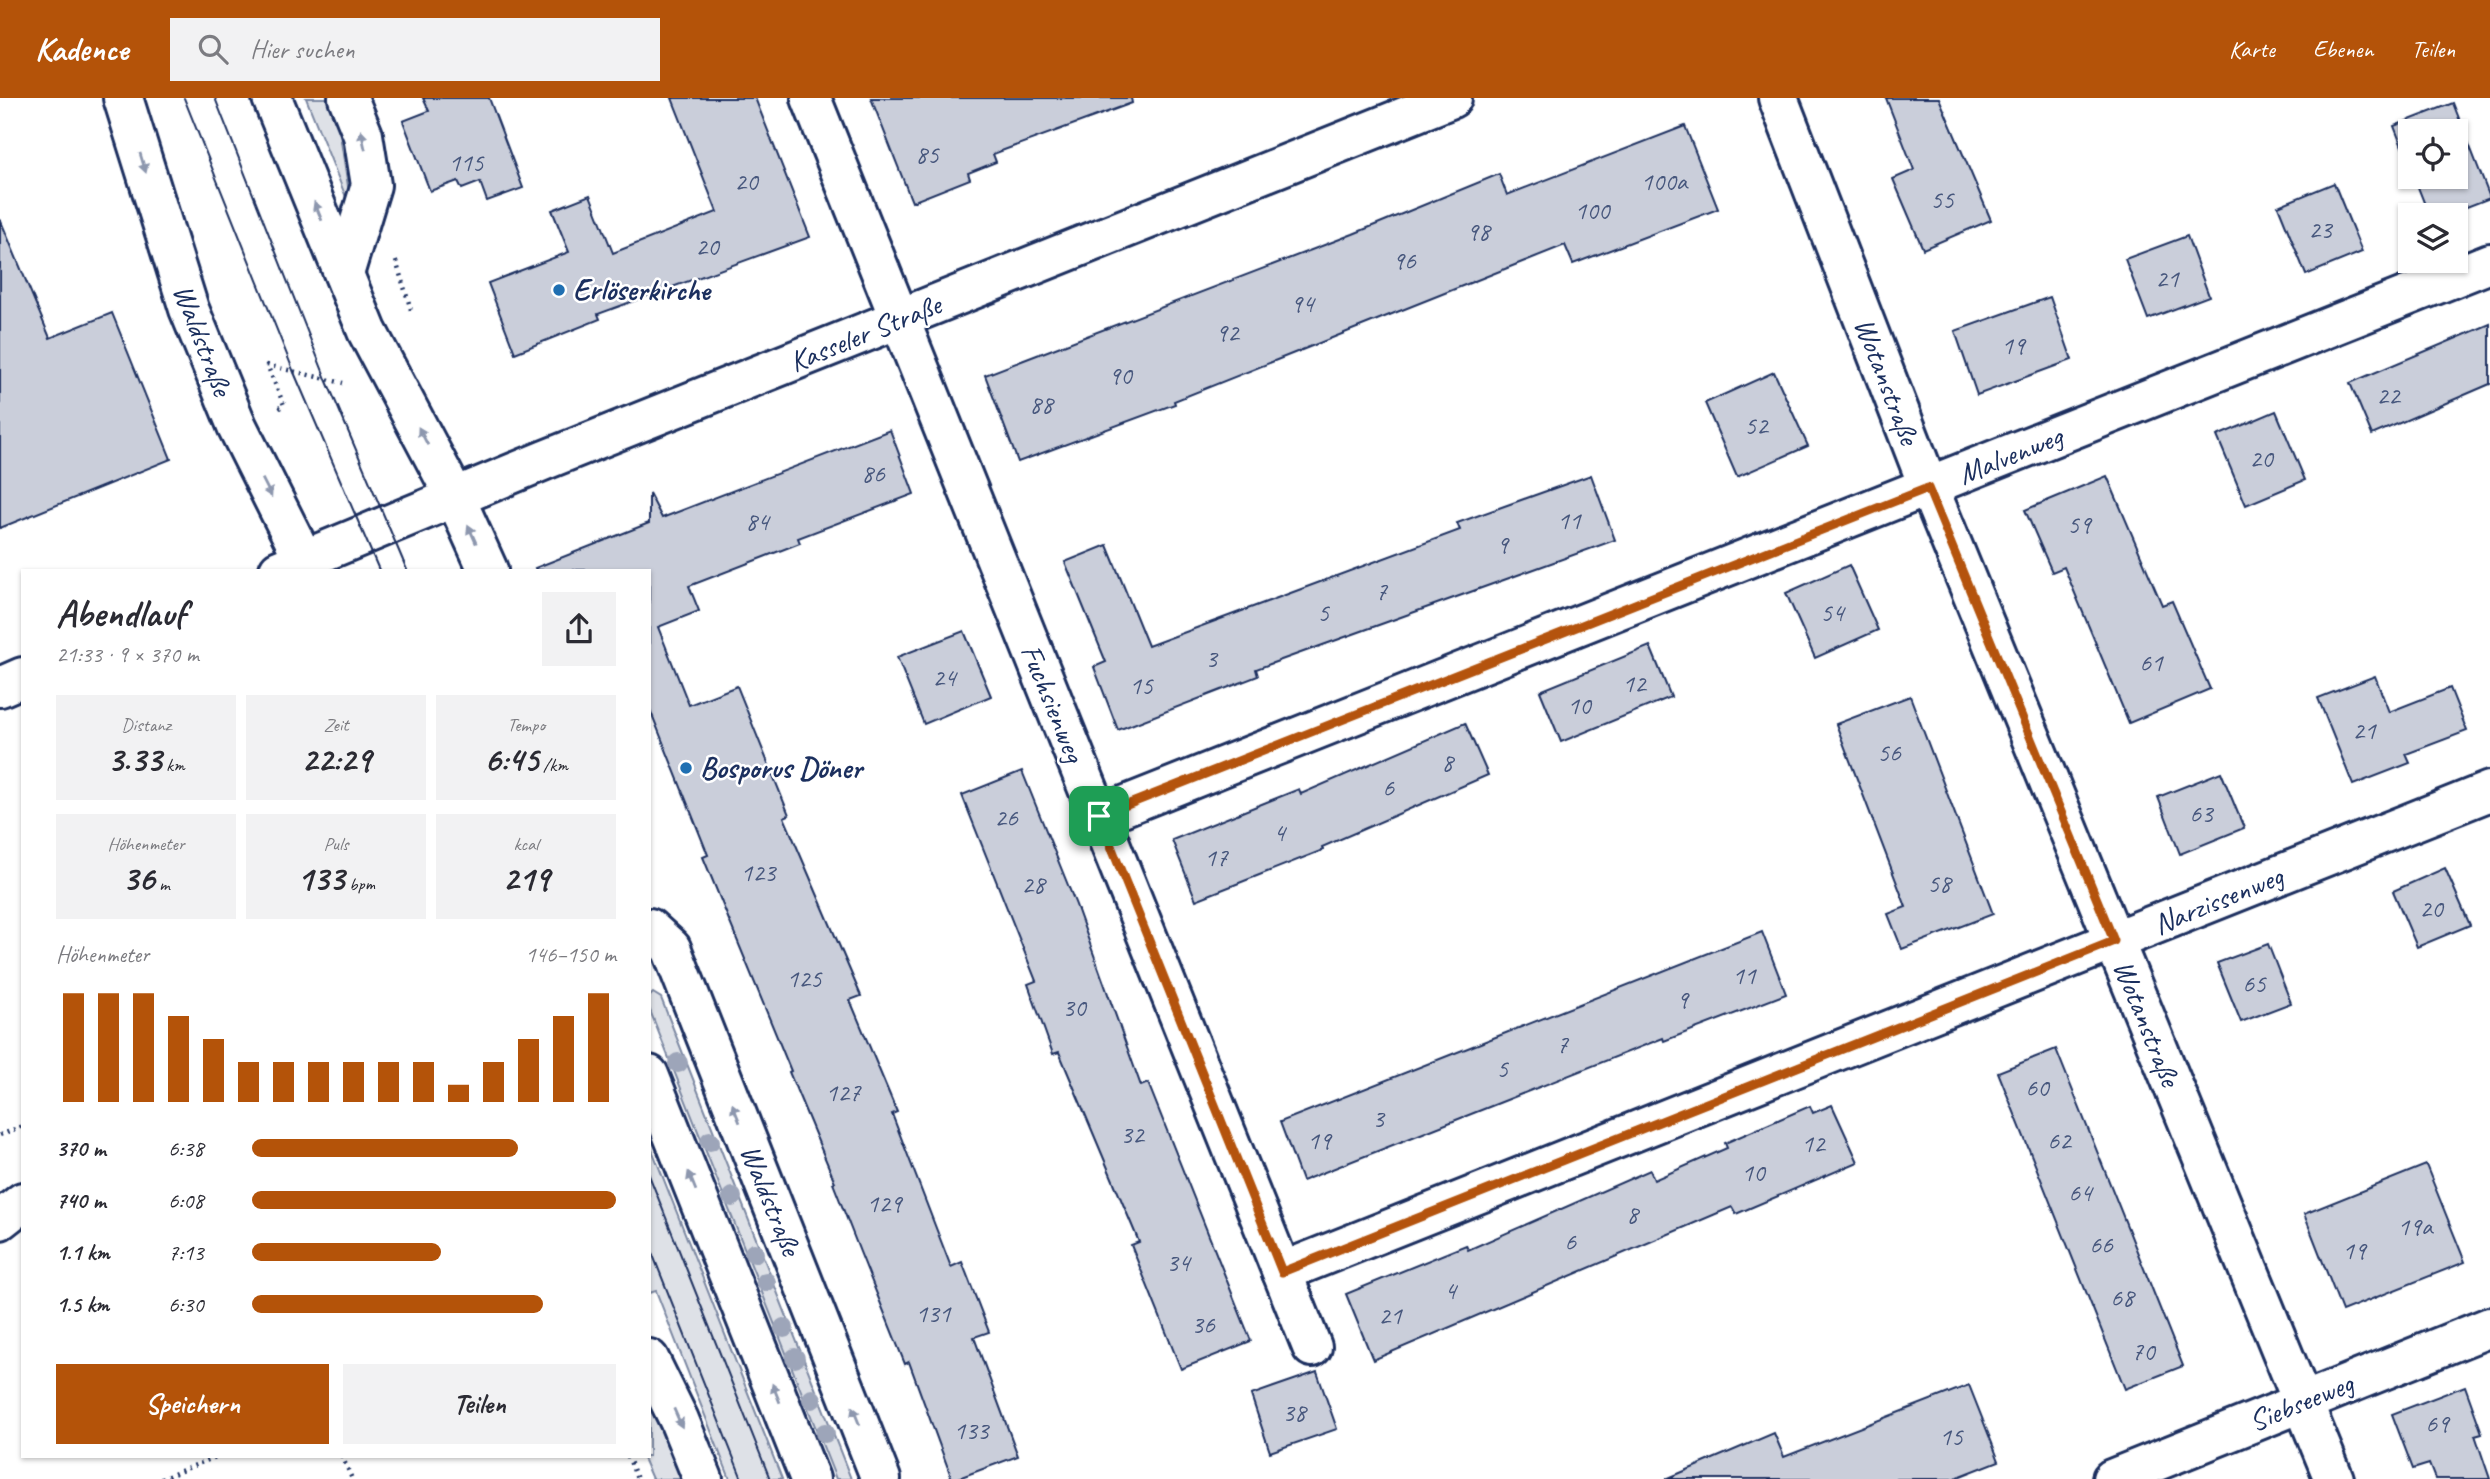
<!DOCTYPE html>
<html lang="de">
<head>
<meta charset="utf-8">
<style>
  body { margin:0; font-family:Caveat,sans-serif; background:#f2f2f3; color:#2b2b33; height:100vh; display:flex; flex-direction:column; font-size:26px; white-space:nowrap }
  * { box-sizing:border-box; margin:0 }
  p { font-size:23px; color:#7c7c81 }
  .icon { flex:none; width:38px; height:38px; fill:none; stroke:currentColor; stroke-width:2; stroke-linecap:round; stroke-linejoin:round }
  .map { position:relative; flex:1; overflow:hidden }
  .panel { position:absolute; left:21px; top:471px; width:630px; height:889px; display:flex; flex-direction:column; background:#fff; border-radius:0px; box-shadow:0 2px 5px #0004 }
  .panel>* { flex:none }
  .fabs { position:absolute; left:2398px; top:21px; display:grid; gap:14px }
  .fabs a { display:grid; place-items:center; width:70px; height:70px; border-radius:0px; background:#fff; box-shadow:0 2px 5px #0004; font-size:35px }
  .pin { position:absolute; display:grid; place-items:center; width:60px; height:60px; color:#fff; margin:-30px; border-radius:14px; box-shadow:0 4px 10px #0006 }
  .round { display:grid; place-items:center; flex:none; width:74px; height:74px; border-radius:0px; background:#f2f2f3 }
  .summary { display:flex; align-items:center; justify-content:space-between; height:119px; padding:0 35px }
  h1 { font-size:38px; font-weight:800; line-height:52px }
  .metrics { display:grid; grid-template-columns:repeat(3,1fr); gap:10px; height:119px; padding:7px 35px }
  .metrics div { display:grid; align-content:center; border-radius:0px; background:#f2f2f3; text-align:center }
  .metrics b { font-size:35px; font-weight:800 }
  .metrics small { font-size:19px; font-weight:400 }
  .metrics p { font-size:19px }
  .chart { height:196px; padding:14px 35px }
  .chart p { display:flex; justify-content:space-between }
  .chart svg { width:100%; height:126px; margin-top:7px; stroke:#b45309; stroke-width:6 }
  .primary-button { display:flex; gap:14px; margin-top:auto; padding:14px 35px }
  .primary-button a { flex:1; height:80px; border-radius:0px; background:#b45309; color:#fff; font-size:28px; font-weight:800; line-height:80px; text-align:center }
  .primary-button a+a { background:#f2f2f3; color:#2b2b33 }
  ul { padding:0 35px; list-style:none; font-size:23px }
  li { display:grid; grid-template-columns:112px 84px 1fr; align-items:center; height:52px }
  li i { height:18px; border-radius:9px; background:#b45309 }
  header { display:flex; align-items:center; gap:42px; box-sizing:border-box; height:98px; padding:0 35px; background:#b45309; color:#fff }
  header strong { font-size:33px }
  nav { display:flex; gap:38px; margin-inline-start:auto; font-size:24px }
  .search { width:490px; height:63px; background:#f2f2f3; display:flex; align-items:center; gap:18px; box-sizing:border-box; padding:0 24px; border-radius:0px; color:#7c7c81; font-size:26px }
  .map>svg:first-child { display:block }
  .green { fill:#dee1e7; stroke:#7c88a2; stroke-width:2 }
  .building { fill:#caceda; stroke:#1b2f5e; stroke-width:2 }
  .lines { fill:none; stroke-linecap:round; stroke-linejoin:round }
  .street-casing { stroke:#1b2f5e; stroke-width:44 }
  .secondary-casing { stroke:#1b2f5e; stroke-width:44 }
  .path { stroke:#1b2f5e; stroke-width:4.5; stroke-dasharray:2 5; stroke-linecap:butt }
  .street { stroke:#fff; stroke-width:38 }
  .secondary { stroke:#fff; stroke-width:38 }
  .tram { stroke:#1b2f5e; stroke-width:2 }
  .tree { fill:#9da5b9 }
  .oneway { fill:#8d97ae }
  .route-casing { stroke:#fff; stroke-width:14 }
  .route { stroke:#b45309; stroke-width:9 }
  .poi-dot { fill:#1f6fb2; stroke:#fff; stroke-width:2.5 }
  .labels { text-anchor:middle; stroke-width:5; stroke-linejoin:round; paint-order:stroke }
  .number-label { font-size:26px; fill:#47577d }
  .poi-label { font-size:30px; font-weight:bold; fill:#1b2f5e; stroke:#fff; text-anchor:start }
  .street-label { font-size:30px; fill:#1b2f5e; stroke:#fff }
</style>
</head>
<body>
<header>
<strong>Kadence</strong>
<div class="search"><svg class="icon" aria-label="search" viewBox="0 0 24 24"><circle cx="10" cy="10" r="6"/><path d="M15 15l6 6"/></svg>Hier suchen</div>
<nav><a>Karte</a><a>Ebenen</a><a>Teilen</a></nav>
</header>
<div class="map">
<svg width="2490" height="1381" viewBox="0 0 2490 1381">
  <rect width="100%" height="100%" fill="#fff"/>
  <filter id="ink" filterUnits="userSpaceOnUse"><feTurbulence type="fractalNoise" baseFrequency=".0143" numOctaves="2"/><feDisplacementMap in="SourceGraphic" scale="14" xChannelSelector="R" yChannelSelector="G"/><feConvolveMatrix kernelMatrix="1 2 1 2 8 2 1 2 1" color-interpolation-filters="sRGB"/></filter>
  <g filter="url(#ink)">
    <g class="green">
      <path d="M 306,0 L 329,0 L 338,24 L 352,114 Z"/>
      <path d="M 653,895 L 661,900 L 851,1381 L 836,1381 L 649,910 L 649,899 Z"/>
      <path d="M 649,1044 L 782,1381 L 730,1381 L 656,1193 L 649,1195 Z"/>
      <path d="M 649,1302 L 683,1381 L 652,1381 L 642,1358 L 649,1358 Z"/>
    </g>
    <g class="building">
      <path d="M 423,0 L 489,0 L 523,90 L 487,103 L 480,84 L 462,91 L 458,83 L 430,93 L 403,23 L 429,13 Z"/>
      <path d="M 672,0 L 755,0 L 810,139 L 598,216 L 600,221 L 515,255 L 488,185 L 569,154 L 552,112 L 590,97 L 613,155 L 717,114 Z"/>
      <path d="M 871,0 L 1131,0 L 1132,5 L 993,56 L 996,64 L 968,75 L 970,81 L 912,104 Z"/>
      <path d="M 1886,0 L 1939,0 L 1991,122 L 1923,151 L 1893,81 L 1914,72 Z"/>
      <path d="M 2453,5 L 2490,100 L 2446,117 L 2429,117 L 2414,79 L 2455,79 L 2455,33 L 2410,33 L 2410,69 L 2394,28 Z"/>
      <path d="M 1685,28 L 1718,111 L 1573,166 L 1565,147 L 1174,303 L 1175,306 L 1018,364 L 985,277 L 1353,136 L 1499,76 L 1507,97 Z"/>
      <path d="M 2334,85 L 2362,154 L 2306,177 L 2278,108 Z"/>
      <path d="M 0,121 L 50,240 L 112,215 L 171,361 L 0,430 Z"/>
      <path d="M 2187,138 L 2209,198 L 2148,221 L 2125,161 Z"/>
      <path d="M 2050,199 L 2072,262 L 1977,297 L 1955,233 Z"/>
      <path d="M 2490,226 L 2490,286 L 2372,337 L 2350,285 Z"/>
      <path d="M 1774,274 L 1808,348 L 1737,379 L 1705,305 Z"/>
      <path d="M 2276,313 L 2305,382 L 2246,407 L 2217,338 Z"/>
      <path d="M 890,332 L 914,396 L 798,440 L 800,445 L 689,488 L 699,513 L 658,529 L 689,607 L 737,588 L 789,717 L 784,719 L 861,898 L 850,902 L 897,1014 L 892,1016 L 951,1169 L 962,1164 L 989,1234 L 974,1239 L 1018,1358 L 956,1381 L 952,1381 L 909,1264 L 905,1266 L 860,1154 L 833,1085 L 835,1084 L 789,974 L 791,973 L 703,759 L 708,757 L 649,609 L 649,472 L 536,472 L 535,470 L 649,425 L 649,395 L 662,420 Z"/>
      <path d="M 1591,377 L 1615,442 L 1256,571 L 1258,578 L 1118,632 L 1094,569 L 1106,564 L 1065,464 L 1107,447 L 1148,548 L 1460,432 L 1457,425 Z"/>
      <path d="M 2107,378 L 2162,507 L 2172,503 L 2210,591 L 2129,625 L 2064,469 L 2052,474 L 2025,412 Z"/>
      <path d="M 1849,467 L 1878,532 L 1815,560 L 1786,495 Z"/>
      <path d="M 964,533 L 991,598 L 924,626 L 897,559 Z"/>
      <path d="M 1650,548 L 1671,599 L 1561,644 L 1540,593 Z"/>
      <path d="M 2375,578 L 2389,614 L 2450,590 L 2467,633 L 2406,656 L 2410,665 L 2353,687 L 2318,600 Z"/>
      <path d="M 1910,598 L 1993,816 L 1902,851 L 1888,816 L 1906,809 L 1836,626 Z"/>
      <path d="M 1465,625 L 1488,677 L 1322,749 L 1323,752 L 1196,802 L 1172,742 L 1299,691 L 1301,696 Z"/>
      <path d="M 1022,673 L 1076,807 L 1141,988 L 1148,985 L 1251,1243 L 1181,1271 L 1131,1147 L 1139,1144 L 1059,954 L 1053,956 L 1028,886 L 1036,883 L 962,697 Z"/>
      <path d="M 2221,674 L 2244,730 L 2180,756 L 2158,699 Z"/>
      <path d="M 2445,770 L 2470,827 L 2417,849 L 2393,793 Z"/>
      <path d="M 1762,834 L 1786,896 L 1664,943 L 1663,940 L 1302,1083 L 1280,1024 Z"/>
      <path d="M 2268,846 L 2291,905 L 2241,924 L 2217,865 Z"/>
      <path d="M 2056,951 L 2183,1268 L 2125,1291 L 1998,974 Z"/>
      <path d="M 1832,1007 L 1858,1064 L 1736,1116 L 1732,1109 L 1373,1262 L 1346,1196 L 1466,1147 L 1468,1152 L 1650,1072 L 1654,1082 L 1727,1050 L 1725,1045 L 1810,1008 L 1813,1015 Z"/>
      <path d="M 2426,1067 L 2465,1164 L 2342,1213 L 2304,1116 Z"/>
      <path d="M 1317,1274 L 1337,1331 L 1270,1354 L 1251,1297 Z"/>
      <path d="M 1969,1287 L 1999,1363 L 1953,1381 L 1666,1381 L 1774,1335 L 1784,1359 Z"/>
      <path d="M 2465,1288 L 2482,1335 L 2475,1337 L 2490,1381 L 2435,1381 L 2429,1366 L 2413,1371 L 2392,1316 Z"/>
    </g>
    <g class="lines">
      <g class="street-casing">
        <g id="street">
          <path d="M 811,0 L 1312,1249"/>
          <path d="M 1778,0 L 1929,390 L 2334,1381"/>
          <path d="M 344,176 L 371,87 L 363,37 L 348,0"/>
          <path d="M 279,472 L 545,362 L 1452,0"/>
          <path d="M 0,589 L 23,579"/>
          <path d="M 1099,718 L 2490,165"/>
          <path d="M 649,830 L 671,850 L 881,1381"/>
          <path d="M 0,1122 L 23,1104"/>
          <path d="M 1282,1174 L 2490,693"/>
          <path d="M 2112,1381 L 2490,1229"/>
        </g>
      </g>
      <g class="secondary-casing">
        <g id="secondary">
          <path d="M 123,0 L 189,211 L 237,328 L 309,472"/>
          <path d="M 272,0 L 367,233 L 455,399 L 488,472"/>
          <path d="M 649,977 L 810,1381"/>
          <path d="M 649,1261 L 679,1322 L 703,1381"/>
        </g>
      </g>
      <g class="path">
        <path d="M 396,163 L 412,215"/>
        <path d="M 279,310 L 284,307 L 267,267 L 343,285"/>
        <path d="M 0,1037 L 23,1028"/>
        <path d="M 342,1358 L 352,1381"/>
        <path d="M 628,1358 L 637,1381"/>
        <path d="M 161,1381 L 218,1358"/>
      </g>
      <use href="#street" class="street"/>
      <use href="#secondary" class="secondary"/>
      <g class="tram">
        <path d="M 184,0 L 293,272 L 379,472"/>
        <path d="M 215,0 L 326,281 L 407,472"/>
        <path d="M 649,1077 L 770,1381"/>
        <path d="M 649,1147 L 742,1381"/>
      </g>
    </g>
    <g class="tree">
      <circle cx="678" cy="965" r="10"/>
      <circle cx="710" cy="1043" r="10"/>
      <circle cx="732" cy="1099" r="10"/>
      <circle cx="754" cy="1155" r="10"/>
      <circle cx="766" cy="1184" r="10"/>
      <circle cx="784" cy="1230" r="10"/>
      <circle cx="795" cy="1260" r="10"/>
      <circle cx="812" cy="1301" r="10"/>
      <circle cx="825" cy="1335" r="10"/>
    </g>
    <defs><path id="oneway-solid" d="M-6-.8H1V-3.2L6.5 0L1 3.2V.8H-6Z" transform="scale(1.75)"/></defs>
    <g class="oneway">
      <use href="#oneway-solid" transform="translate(363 42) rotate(-103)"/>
      <use href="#oneway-solid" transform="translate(143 65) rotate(73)"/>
      <use href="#oneway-solid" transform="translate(318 113) rotate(-112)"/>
      <use href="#oneway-solid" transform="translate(423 338) rotate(-118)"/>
      <use href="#oneway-solid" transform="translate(267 390) rotate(63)"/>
      <use href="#oneway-solid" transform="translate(472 436) rotate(-114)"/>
      <use href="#oneway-solid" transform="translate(736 1015) rotate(-112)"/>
      <use href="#oneway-solid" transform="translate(692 1083) rotate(-112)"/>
      <use href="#oneway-solid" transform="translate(776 1295) rotate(-112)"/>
      <use href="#oneway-solid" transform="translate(856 1318) rotate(-112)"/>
      <use href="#oneway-solid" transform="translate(678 1320) rotate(66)"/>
    </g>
  </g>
  <g class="lines" filter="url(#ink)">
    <g class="route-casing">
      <path id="route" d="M 1928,390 L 2114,843 L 1282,1174 L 1099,718 Z"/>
    </g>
    <use href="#route" class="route"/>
  </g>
  <g class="poi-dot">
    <circle cx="559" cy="192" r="7"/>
    <circle cx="686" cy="670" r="7"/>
  </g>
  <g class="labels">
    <g class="number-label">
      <text x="927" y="65">85</text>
      <text x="466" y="73">115</text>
      <text x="746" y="92">20</text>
      <text x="1664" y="92">100a</text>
      <text x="1942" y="110">55</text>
      <text x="1592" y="121">100</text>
      <text x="2320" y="140">23</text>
      <text x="1478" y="142">98</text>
      <text x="707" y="157">20</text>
      <text x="1404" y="171">96</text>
      <text x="2167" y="189">21</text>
      <text x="1302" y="214">94</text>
      <text x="1227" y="243">92</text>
      <text x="2013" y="256">19</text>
      <text x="1120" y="286">90</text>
      <text x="2388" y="306">22</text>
      <text x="1041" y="315">88</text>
      <text x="1756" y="336">52</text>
      <text x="2261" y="369">20</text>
      <text x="873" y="384">86</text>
      <text x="1569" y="431">11</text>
      <text x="757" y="432">84</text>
      <text x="2079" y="435">59</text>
      <text x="1502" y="455">9</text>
      <text x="1381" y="502">7</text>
      <text x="1323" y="523">5</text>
      <text x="1832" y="523">54</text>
      <text x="1211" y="569">3</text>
      <text x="2151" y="573">61</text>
      <text x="944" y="588">24</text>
      <text x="1634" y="594">12</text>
      <text x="1141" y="596">15</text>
      <text x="1579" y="616">10</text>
      <text x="2364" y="641">21</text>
      <text x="1889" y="663">56</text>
      <text x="1447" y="673">8</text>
      <text x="1388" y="698">6</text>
      <text x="2201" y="724">63</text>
      <text x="1006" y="728">26</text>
      <text x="1279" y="743">4</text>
      <text x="1216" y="768">17</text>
      <text x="758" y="783">123</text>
      <text x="1939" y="794">58</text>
      <text x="1033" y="795">28</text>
      <text x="2431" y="819">20</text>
      <text x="1744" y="886">11</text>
      <text x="804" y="889">125</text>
      <text x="2254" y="894">65</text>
      <text x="1682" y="910">9</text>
      <text x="1074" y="918">30</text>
      <text x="1562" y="955">7</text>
      <text x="1502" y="979">5</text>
      <text x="2037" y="998">60</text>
      <text x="843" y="1003">127</text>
      <text x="1378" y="1029">3</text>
      <text x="1132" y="1045">32</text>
      <text x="1319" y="1051">19</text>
      <text x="2059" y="1051">62</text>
      <text x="1813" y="1054">12</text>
      <text x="1753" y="1083">10</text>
      <text x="2080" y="1103">64</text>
      <text x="884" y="1114">129</text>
      <text x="1632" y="1125">8</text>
      <text x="2415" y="1137">19a</text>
      <text x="1570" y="1152">6</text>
      <text x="2101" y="1155">66</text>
      <text x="2354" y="1161">19</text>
      <text x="1178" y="1173">34</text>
      <text x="1450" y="1201">4</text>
      <text x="2122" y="1208">68</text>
      <text x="933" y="1224">131</text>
      <text x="1390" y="1226">21</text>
      <text x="1203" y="1235">36</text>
      <text x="2143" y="1262">70</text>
      <text x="1294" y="1323">38</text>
      <text x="2437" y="1334">69</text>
      <text x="971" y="1341">133</text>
      <text x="1951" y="1347">15</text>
    </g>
    <g class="poi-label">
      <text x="573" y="202">Erlöserkirche</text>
      <text x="700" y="680">Bosporus Döner</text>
    </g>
    <g class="street-label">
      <text transform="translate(865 235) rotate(-22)" y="10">Kasseler Straße</text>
      <text transform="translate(203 242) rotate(69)" y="10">Waldstraße</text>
      <text transform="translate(1887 283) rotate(69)" y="10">Wotanstraße</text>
      <text transform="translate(2010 357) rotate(-22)" y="10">Malvenweg</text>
      <text transform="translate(1053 605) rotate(68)" y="10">Fuchsienweg</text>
      <text transform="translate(2218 802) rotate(-22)" y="10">Narzissenweg</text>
      <text transform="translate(2147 925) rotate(68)" y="10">Wotanstraße</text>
      <text transform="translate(771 1102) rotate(68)" y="10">Waldstraße</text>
      <text transform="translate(2301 1304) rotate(-22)" y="10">Siebseeweg</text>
    </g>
  </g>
</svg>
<div class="fabs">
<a><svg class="icon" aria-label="locate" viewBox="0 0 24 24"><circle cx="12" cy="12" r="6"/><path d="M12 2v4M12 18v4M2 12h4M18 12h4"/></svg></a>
<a><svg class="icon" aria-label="layers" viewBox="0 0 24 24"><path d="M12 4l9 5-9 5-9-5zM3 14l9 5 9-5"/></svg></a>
</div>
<div class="pin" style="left:1099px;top:718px;background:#1e9e55"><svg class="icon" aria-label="arrive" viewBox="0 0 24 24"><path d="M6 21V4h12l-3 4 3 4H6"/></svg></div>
<section class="panel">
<div class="summary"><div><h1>Abendlauf</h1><p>21:33 · 9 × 370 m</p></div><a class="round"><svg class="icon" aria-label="share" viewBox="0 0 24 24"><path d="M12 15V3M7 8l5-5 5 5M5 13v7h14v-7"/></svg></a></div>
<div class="metrics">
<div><p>Distanz</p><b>3.33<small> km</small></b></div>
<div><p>Zeit</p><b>22:29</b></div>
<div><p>Tempo</p><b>6:45<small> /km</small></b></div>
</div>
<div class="metrics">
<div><p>Höhenmeter</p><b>36<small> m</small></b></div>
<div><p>Puls</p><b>133<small> bpm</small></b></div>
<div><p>kcal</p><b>219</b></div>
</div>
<div class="chart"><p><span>Höhenmeter</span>146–150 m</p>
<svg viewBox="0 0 160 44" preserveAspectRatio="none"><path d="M5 44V6M15 44V6M25 44V6M35 44V14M45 44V22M55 44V30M65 44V30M75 44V30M85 44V30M95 44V30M105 44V30M115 44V38M125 44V30M135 44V22M145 44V14M155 44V6"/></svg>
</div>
<ul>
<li><b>370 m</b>6:38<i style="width:73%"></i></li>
<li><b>740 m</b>6:08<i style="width:100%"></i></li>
<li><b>1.1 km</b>7:13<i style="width:52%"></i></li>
<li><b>1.5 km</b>6:30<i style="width:80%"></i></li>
</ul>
<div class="primary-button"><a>Speichern</a><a>Teilen</a></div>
</section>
</div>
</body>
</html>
